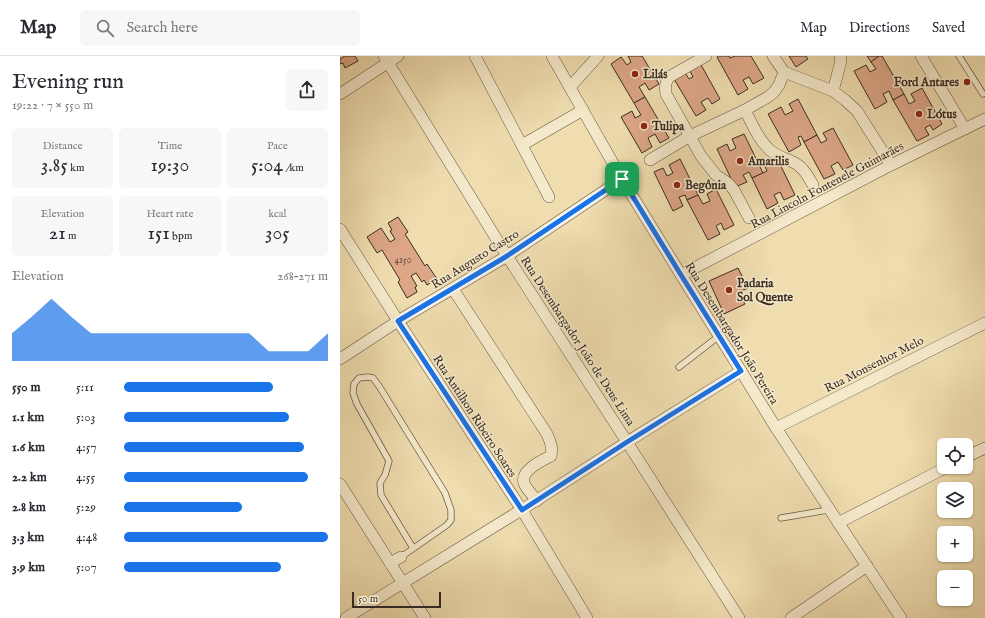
<!DOCTYPE html>
<html lang="en">
<head>
<meta charset="utf-8">
<style>
  body { margin:0; font-family:"IM FELL English",serif; background:#f7f7f7; color:#2b2b33; height:100vh; display:flex; flex-direction:column; font-size:15px; white-space:nowrap }
  * { box-sizing:border-box; margin:0 }
  p { font-size:13px; color:#7c7c81 }
  .icon { flex:none; width:22px; height:22px; fill:none; stroke:currentColor; stroke-width:2; stroke-linecap:round; stroke-linejoin:round }
  .map { position:relative; flex:1; overflow:hidden }
  .panel { display:flex; flex-direction:column; background:#fff; width:340px }
  .panel>* { flex:none }
  .buttons { position:absolute; left:597px; top:382px; display:grid; gap:8px }
  .buttons a { display:grid; place-items:center; width:36px; height:36px; border-radius:6px; background:#fff; box-shadow:0 1px 3px #0004; font-size:20px }
  .scale { position:absolute; left:12px; bottom:10px; width:89px; box-sizing:border-box; padding-left:4px; border:2px solid #392c23; border-top:0; font-size:11px; line-height:14px; white-space:nowrap; color:#392c23; -webkit-text-stroke:3px #f5e9cb; paint-order:stroke }
  .pin { position:absolute; display:grid; place-items:center; width:34px; height:34px; color:#fff; margin:-17px; border-radius:8px; box-shadow:0 2px 6px #0006 }
  .round { display:grid; place-items:center; flex:none; width:42px; height:42px; border-radius:6px; background:#f7f7f7 }
  .headline { display:flex; align-items:center; justify-content:space-between; height:68px; padding:0 12px }
  h1 { font-size:22px; font-weight:600; line-height:30px }
  .figures { display:grid; grid-template-columns:repeat(3,1fr); gap:6px; height:68px; padding:4px 12px }
  .figures div { display:grid; align-content:center; border-radius:6px; background:#f7f7f7; text-align:center }
  .figures b { font-size:20px; font-weight:600 }
  .figures small { font-size:11px; font-weight:400 }
  .figures p { font-size:11px }
  .chart { height:112px; padding:8px 12px }
  .chart p { display:flex; justify-content:space-between }
  .chart svg { width:100%; height:72px; margin-top:4px; fill:#1a73e8; opacity:.7 }
  ul { padding:0 12px; list-style:none; font-size:13px }
  li { display:grid; grid-template-columns:64px 48px 1fr; align-items:center; height:30px }
  li i { height:10px; border-radius:5px; background:#1a73e8 }
  header { display:flex; align-items:center; gap:24px; box-sizing:border-box; height:56px; padding:0 20px; background:#fff; border-bottom:1px solid #e1e1e2 }
  header strong { font-size:19px }
  nav { display:flex; gap:22px; margin-inline-start:auto; font-size:14px }
  .search { width:280px; height:36px; background:#f7f7f7; display:flex; align-items:center; gap:10px; box-sizing:border-box; padding:0 14px; border-radius:6px; color:#7c7c81; font-size:15px }
  main { display:flex; flex:1; min-height:0 }
  .map>svg:first-child { display:block }
  .building { fill:#dda687; stroke:#392c23 }
  .lines { fill:none; stroke-linecap:round; stroke-linejoin:round }
  .service-casing { stroke:#665846; stroke-width:7 }
  .minor-casing { stroke:#665846; stroke-width:12 }
  .service { stroke:#f5e9cb; stroke-width:5.5 }
  .minor { stroke:#f5e9cb; stroke-width:11 }
  .route-casing { stroke:#fff; stroke-width:8 }
  .route { stroke:#1a73e8; stroke-width:5 }
  .poi-dot { fill:#8f2418; stroke:#f5e9cb; stroke-width:1.5 }
  .labels { text-anchor:middle; stroke-width:3; stroke-linejoin:round; paint-order:stroke }
  .number-label { font-size:10px; fill:#624a3c }
  .poi-label { font-size:12px; font-weight:bold; fill:#392c23; stroke:#f5e9cb; text-anchor:start }
  .street-label { font-size:12px; fill:#392c23; stroke:#f5e9cb }
</style>
</head>
<body>
<header>
<strong>Map</strong>
<div class="search"><svg class="icon" aria-label="search" viewBox="0 0 24 24"><circle cx="10" cy="10" r="6"/><path d="M15 15l6 6"/></svg>Search here</div>
<nav><a>Map</a><a>Directions</a><a>Saved</a></nav>
</header>
<main>
<section class="panel">
<div class="headline"><div><h1>Evening run</h1><p>19:22 · 7 × 550 m</p></div><a class="round"><svg class="icon" aria-label="share" viewBox="0 0 24 24"><path d="M12 15V3M7 8l5-5 5 5M5 13v7h14v-7"/></svg></a></div>
<div class="figures">
<div><p>Distance</p><b>3.85<small> km</small></b></div>
<div><p>Time</p><b>19:30</b></div>
<div><p>Pace</p><b>5:04<small> /km</small></b></div>
</div>
<div class="figures">
<div><p>Elevation</p><b>21<small> m</small></b></div>
<div><p>Heart rate</p><b>151<small> bpm</small></b></div>
<div><p>kcal</p><b>305</b></div>
</div>
<div class="chart"><p><span>Elevation</span>268–271 m</p>
<svg viewBox="0 0 160 44" preserveAspectRatio="none"><path d="M0 44V27L10 17L20 6L30 17L40 27L50 27L60 27L70 27L80 27L90 27L100 27L110 27L120 27L130 38L140 38L150 38L160 27V44z"/></svg>
</div>
<ul>
<li><b>550 m</b>5:11<i style="width:73%"></i></li>
<li><b>1.1 km</b>5:03<i style="width:81%"></i></li>
<li><b>1.6 km</b>4:57<i style="width:88%"></i></li>
<li><b>2.2 km</b>4:55<i style="width:90%"></i></li>
<li><b>2.8 km</b>5:29<i style="width:58%"></i></li>
<li><b>3.3 km</b>4:48<i style="width:100%"></i></li>
<li><b>3.9 km</b>5:07<i style="width:77%"></i></li>
</ul>
</section>
<div class="map">
<svg width="645" height="562" viewBox="0 0 645 562">
  <rect width="100%" height="100%" fill="#efddaf"/>
  <filter id="stains"><feTurbulence type="fractalNoise" baseFrequency=".005" numOctaves="4"/><feColorMatrix values="0 0 0 0 .2 0 0 0 0 .09 0 0 0 0 .02 0 0 0 .5 -.17"/></filter>
  <radialGradient id="worn" r=".72"><stop offset=".6" stop-color="#630" stop-opacity="0"/><stop offset="1" stop-color="#630" stop-opacity=".3"/></radialGradient>
  <g class="building">
    <path d="M 5,0 L 15,0 L 18,5 L 5,12 L 3,7 L 0,8 L 0,3 Z"/>
    <path d="M 288,0 L 302,0 L 319,28 L 309,34 L 305,27 L 299,31 L 305,41 L 294,47 L 271,8 L 281,1 L 287,9 L 291,6 Z"/>
    <path d="M 378,0 L 389,0 L 390,2 L 395,0 L 411,0 L 424,22 L 413,28 L 409,21 L 403,24 L 408,33 L 398,39 L 377,1 Z"/>
    <path d="M 449,0 L 466,0 L 468,3 L 456,11 Z"/>
    <path d="M 527,0 L 539,0 L 531,6 Z"/>
    <path d="M 539,0 L 542,0 L 564,38 L 553,44 L 549,35 L 543,38 L 547,46 L 535,53 L 514,15 L 526,9 L 530,16 L 536,13 L 531,6 Z"/>
    <path d="M 360,7 L 380,43 L 372,48 L 368,42 L 361,46 L 366,54 L 356,60 L 334,23 L 345,17 L 349,23 L 353,21 L 349,13 Z"/>
    <path d="M 582,32 L 602,68 L 593,74 L 590,69 L 585,72 L 589,79 L 577,85 L 553,44 L 564,38 L 569,48 L 575,45 L 571,38 Z"/>
    <path d="M 305,41 L 329,82 L 320,87 L 315,78 L 308,82 L 312,91 L 302,97 L 281,61 L 292,55 L 295,62 L 301,59 L 294,47 Z"/>
    <path d="M 458,43 L 477,79 L 464,86 L 461,80 L 458,81 L 461,89 L 449,96 L 428,58 L 441,51 L 445,59 L 453,55 L 449,48 Z"/>
    <path d="M 493,72 L 513,109 L 503,114 L 498,106 L 491,110 L 495,118 L 484,123 L 464,86 L 477,79 L 481,87 L 487,84 L 483,77 Z"/>
    <path d="M 404,78 L 423,117 L 412,122 L 409,116 L 403,119 L 407,126 L 395,131 L 377,93 L 387,88 L 390,95 L 396,92 L 392,83 Z"/>
    <path d="M 436,100 L 455,139 L 444,144 L 440,136 L 434,139 L 438,147 L 427,153 L 412,122 L 427,115 L 423,106 Z"/>
    <path d="M 340,103 L 358,139 L 347,144 L 345,139 L 339,141 L 343,150 L 333,155 L 314,116 L 323,112 L 327,120 L 333,117 L 329,109 Z"/>
    <path d="M 376,133 L 394,169 L 384,174 L 381,167 L 376,170 L 380,178 L 368,184 L 347,144 L 358,139 L 363,148 L 370,145 L 367,138 Z"/>
    <path d="M 58,161 L 68,176 L 65,178 L 85,210 L 87,208 L 97,223 L 87,229 L 84,224 L 82,226 L 76,217 L 71,220 L 77,230 L 75,231 L 77,236 L 67,242 L 58,226 L 60,224 L 42,194 L 37,197 L 27,181 L 41,172 L 50,186 L 55,183 L 50,175 L 52,174 L 48,167 Z"/>
    <path d="M 398,212 L 408,232 L 399,236 L 405,248 L 384,258 L 369,225 Z"/>
  </g>
  <g class="lines">
    <g class="service-casing">
      <g id="service">
        <path d="M 619,0 L 643,38"/>
        <path d="M 339,311 L 379,280"/>
        <path d="M 441,462 L 482,455 L 489,453"/>
        <path d="M 61,501 L 107,469 L 111,464 L 111,454 L 105,437 L 39,330 L 33,322 L 28,321 L 19,322 L 14,328 L 13,337 L 17,348 L 49,405 L 45,419 L 40,427 L 41,439 L 73,492"/>
      </g>
    </g>
    <g class="minor-casing">
      <g id="minor">
        <path d="M 44,0 L 167,200 L 287,386 L 399,562"/>
        <path d="M 135,0 L 209,141"/>
        <path d="M 212,0 L 282,123 L 341,219 L 401,315 L 436,372 L 561,562"/>
        <path d="M 366,0 L 329,21 C 325,27 325,31 326,38 L 361,100 L 376,119 L 388,127 L 394,134 L 409,162"/>
        <path d="M 433,0 L 444,16 L 493,35 L 505,44 L 517,55 L 551,109"/>
        <path d="M 581,0 L 625,73"/>
        <path d="M 230,31 L 258,0"/>
        <path d="M 493,35 L 501,5 L 500,0"/>
        <path d="M 0,38 L 58,0"/>
        <path d="M 405,54 C 412,68 419,85 431,95 C 439,102 450,103 458,109 C 465,114 469,122 473,129"/>
        <path d="M 182,89 L 243,54"/>
        <path d="M 310,104 L 350,80 L 405,54 L 428,41 L 434,36 L 439,29 L 444,16"/>
        <path d="M 0,173 L 58,265 L 182,454 L 247,562"/>
        <path d="M 341,219 L 551,109 L 645,63"/>
        <path d="M 113,233 L 207,378 C 210,385 213,391 211,400 C 203,404 180,414 184,427 C 186,433 193,439 197,445"/>
        <path d="M 0,303 L 58,265 L 167,200 L 282,123"/>
        <path d="M 436,372 L 645,267"/>
        <path d="M 626,401 L 645,392"/>
        <path d="M 0,428 L 85,562"/>
        <path d="M 498,467 L 607,411"/>
        <path d="M 50,507 L 61,501"/>
        <path d="M 6,562 L 186,451 L 287,386 L 401,315"/>
        <path d="M 451,562 L 527,510"/>
      </g>
    </g>
    <use href="#service" class="service"/>
    <use href="#minor" class="minor"/>
  </g>
  <g class="lines">
    <g class="route-casing">
      <path id="route" d="M 282,123 L 341,219 L 401,315 L 287,386 L 182,454 L 58,265 L 167,200 Z"/>
    </g>
    <use href="#route" class="route"/>
  </g>
  <g class="poi-dot">
    <circle cx="295" cy="18" r="4"/>
    <circle cx="627" cy="26" r="4"/>
    <circle cx="579" cy="58" r="4"/>
    <circle cx="304" cy="70" r="4"/>
    <circle cx="400" cy="105" r="4"/>
    <circle cx="337" cy="129" r="4"/>
    <circle cx="389" cy="234" r="4"/>
  </g>
  <g class="labels">
    <g class="number-label">
      <text x="63" y="207">4150</text>
    </g>
    <g class="poi-label">
      <text x="303" y="22">Lilás</text>
      <text x="619" y="30" text-anchor="end">Ford Antares</text>
      <text x="587" y="62">Lótus</text>
      <text x="312" y="74">Tulipa</text>
      <text x="408" y="109">Amarilis</text>
      <text x="345" y="133">Begônia</text>
      <text x="397" y="231">Padaria<tspan x="397" dy="14">Sol Quente</tspan></text>
    </g>
    <g class="street-label">
      <text transform="translate(487 129) rotate(-28)" y="4">Rua Lincoln Fontenele Guimarães</text>
      <text transform="translate(135 203) rotate(-32)" y="4">Rua Augusto Castro</text>
      <text transform="translate(392 277) rotate(58)" y="4">Rua Desembargador João Pereira</text>
      <text transform="translate(238 285) rotate(57)" y="4">Rua Desembargador João de Deus Lima</text>
      <text transform="translate(534 308) rotate(-27)" y="4">Rua Monsenhor Melo</text>
      <text transform="translate(135 360) rotate(57)" y="4">Rua Antilhon Ribeiro Soares</text>
    </g>
  </g>
  <rect width="100%" height="100%" filter="url(#stains)"/>
  <rect width="100%" height="100%" fill="url(#worn)"/>
</svg>
<div class="buttons">
<a><svg class="icon" aria-label="locate" viewBox="0 0 24 24"><circle cx="12" cy="12" r="6"/><path d="M12 2v4M12 18v4M2 12h4M18 12h4"/></svg></a>
<a><svg class="icon" aria-label="layers" viewBox="0 0 24 24"><path d="M12 4l9 5-9 5-9-5zM3 14l9 5 9-5"/></svg></a>
<a>+</a>
<a>−</a>
</div>
<div class="scale">50 m</div>
<div class="pin" style="left:282px;top:123px;background:#1e9e55"><svg class="icon" aria-label="arrive" viewBox="0 0 24 24"><path d="M6 21V4h12l-3 4 3 4H6"/></svg></div>
</div>
</main>
</body>
</html>
